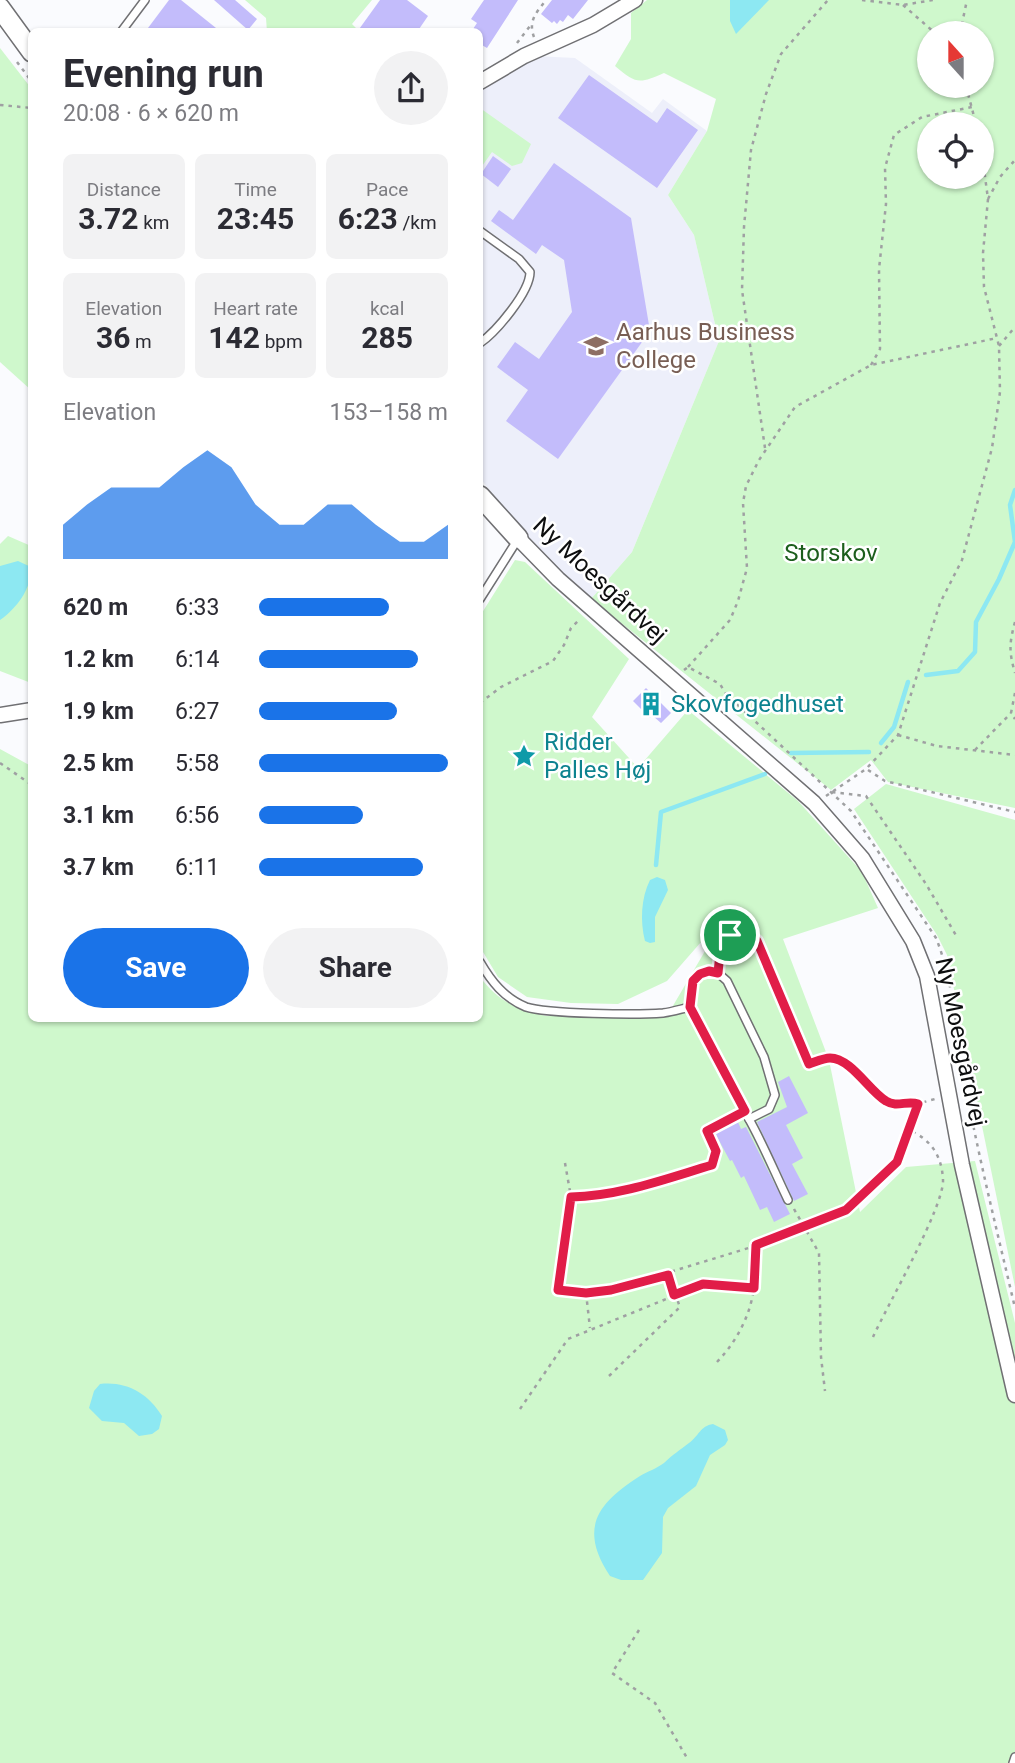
<!DOCTYPE html>
<html lang="en">
<head>
<meta charset="utf-8">
<style>
  body { margin:0; font-family:Roboto,sans-serif; background:#f2f2f3; color:#2b2b33; height:100vh; display:flex; flex-direction:column; font-size:26px; white-space:nowrap }
  * { box-sizing:border-box; margin:0 }
  p { font-size:23px; color:#7c7c81 }
  .icon { flex:none; width:38px; height:38px; fill:none; stroke:currentColor; stroke-width:2; stroke-linecap:round; stroke-linejoin:round }
  .map { position:relative; flex:1; overflow:hidden }
  .details { position:absolute; left:28px; top:28px; width:455px; height:994px; display:flex; flex-direction:column; background:#fff; border-radius:10px; box-shadow:0 2px 5px #0004 }
  .details>* { flex:none }
  .needle { width:46px; rotate:339deg }
  .tools { position:absolute; left:917px; top:21px; display:grid; gap:14px }
  .tools a { display:grid; place-items:center; width:77px; height:77px; border-radius:50%; background:#fff; box-shadow:0 2px 5px #0004; font-size:35px }
  .pin { position:absolute; display:grid; place-items:center; width:60px; height:60px; color:#fff; margin:-30px; border:4px solid #fff; border-radius:50%; box-shadow:0 2px 7px #0007 }
  .round { display:grid; place-items:center; flex:none; width:74px; height:74px; border-radius:37px; background:#f2f2f3 }
  .headline { display:flex; align-items:center; justify-content:space-between; height:119px; padding:0 35px }
  h1 { font-size:38px; font-weight:700; line-height:52px }
  .stats { display:grid; grid-template-columns:repeat(3,1fr); gap:10px; height:119px; padding:7px 35px }
  .stats div { display:grid; align-content:center; border-radius:10px; background:#f2f2f3; text-align:center }
  .stats b { font-size:30px; font-weight:700 }
  .stats small { font-size:19px; font-weight:400 }
  .stats p { font-size:19px }
  .chart { height:196px; padding:14px 35px }
  .chart p { display:flex; justify-content:space-between }
  .chart svg { width:100%; height:126px; margin-top:7px; fill:#1a73e8; opacity:.7 }
  .action { display:flex; gap:14px; margin-top:auto; padding:14px 35px }
  .action a { flex:1; height:80px; border-radius:42px; background:#1a73e8; color:#fff; font-size:28px; font-weight:700; line-height:80px; text-align:center }
  .action a+a { background:#f2f2f3; color:#2b2b33 }
  ul { padding:0 35px; list-style:none; font-size:23px }
  li { display:grid; grid-template-columns:112px 84px 1fr; align-items:center; height:52px }
  li i { height:18px; border-radius:9px; background:#1a73e8 }
  .map>svg:first-child { display:block }
  .built { fill:#edeffa }
  .green { fill:#cff8cc; fill-rule:evenodd }
  .water { fill:#8de8f2 }
  .lines { fill:none; stroke-linecap:round; stroke-linejoin:round }
  .stream { stroke:#8de8f2; stroke-width:4.5 }
  .building { fill:#c3bcfb }
  .lane-casing { stroke:#707073; stroke-width:10 }
  .street-casing { stroke:#707073; stroke-width:17 }
  .secondary-casing { stroke:#707073; stroke-width:22 }
  .path { stroke:#9fa0a2; stroke-width:2.5; stroke-dasharray:3.5 5; stroke-linecap:butt }
  .lane { stroke:#fff; stroke-width:7 }
  .street { stroke:#fff; stroke-width:14 }
  .secondary { stroke:#fff; stroke-width:19 }
  .route-casing { stroke:#fff; stroke-width:14 }
  .route { stroke:#e11d48; stroke-width:9 }
  .labels { text-anchor:middle; stroke-width:5; stroke-linejoin:round; paint-order:stroke }
  .education-label { font-size:24px; fill:#785e54; stroke:#fff; text-anchor:start }
  .park-label { font-size:24px; fill:#1c5e1c; stroke:#fff }
  .street-label { font-size:24px; fill:#0d0e0f; stroke:#fff }
  .culture-label { font-size:24px; fill:#0d838f; stroke:#fff; text-anchor:start }
</style>
</head>
<body>
<div class="map">
<svg width="1015" height="1763" viewBox="0 0 1015 1763">
  <rect width="100%" height="100%" fill="#fafbfe"/>
  <path class="built" d="M 535,56 L 575,58 L 652,113 L 663,99 L 707,131 L 668,195 L 694,235 L 719,341 L 632,552 L 591,599 L 538,550 L 480,478 L 480,91 Z"/>
  <g class="green">
    <path d="M 245,0 L 372,0 L 352,24 L 357,29 L 355,31 L 267,32 L 266,18 Z"/>
    <path d="M 647,0 L 1015,0 L 1015,808 L 888,782 L 871,760 L 831,790 L 591,599 L 632,552 L 719,341 L 694,235 L 668,195 L 707,131 L 716,99 L 664,73 C 639,84 636,84 615,66 L 631,39 L 631,13 ZM 929,33 L 982,33 L 982,86 L 929,86 ZM 929,124 L 982,124 L 982,177 L 929,177 Z"/>
    <path d="M 0,48 L 31,88 L 31,390 L 0,362 Z"/>
    <path d="M 480,108 L 531,144 L 522,163 L 512,166 L 492,152 L 480,169 Z"/>
    <path d="M 8,536 L 31,546 L 31,683 L 0,671 L 0,544 Z"/>
    <path d="M 515,560 L 525,562 L 629,659 L 592,717 L 638,768 L 688,710 L 798,801 L 862,872 L 878,908 L 783,939 L 829,1060 L 860,1212 L 906,1167 L 975,1161 L 1015,1323 L 1015,1763 L 0,1763 L 0,749 L 31,766 L 32,1018 L 480,1018 L 480,977 C 497,1000 518,1011 547,1016 L 667,1016 L 729,910 L 667,981 L 618,1004 L 571,1003 L 527,997 L 498,977 L 480,947 L 480,616 Z"/>
    <path d="M 886,784 L 1015,820 L 1015,1287 L 947,955 L 937,935 L 854,809 Z"/>
  </g>
  <g class="water">
    <path d="M 730,0 L 769,0 L 736,34 L 730,21 Z"/>
    <path d="M 18,561 L 31,567 C 32,588 17,608 0,620 L 0,566 Z"/>
    <path d="M 657,877 L 665,880 L 668,890 L 655,917 L 655,942 L 650,943 L 645,941 C 640,921 641,898 650,880 Z"/>
    <path d="M 100,1384 C 126,1381 148,1393 162,1416 L 159,1429 L 152,1434 L 139,1436 L 124,1423 L 102,1421 L 89,1408 L 94,1391 Z"/>
    <path d="M 713,1424 L 725,1430 L 728,1440 L 725,1445 L 710,1455 L 696,1486 L 668,1508 L 663,1517 L 662,1553 L 643,1580 L 621,1580 L 610,1576 C 579,1529 596,1504 640,1476 C 648,1471 656,1469 664,1463 C 672,1455 680,1450 689,1443 C 699,1436 700,1426 713,1424 Z"/>
  </g>
  <g class="lines">
    <g class="stream">
      <path d="M 926,675 L 958,671 L 975,652 L 976,622 L 999,579 L 1015,542 L 1010,505 L 1015,490"/>
      <path d="M 881,743 L 894,727 L 908,682"/>
      <path d="M 791,753 L 869,752"/>
      <path d="M 656,865 L 661,812 L 765,774"/>
    </g>
  </g>
  <g class="building">
    <path d="M 169,0 L 181,0 L 221,32 L 145,32 Z"/>
    <path d="M 214,0 L 235,0 L 257,19 L 248,30 Z"/>
    <path d="M 380,0 L 407,0 L 428,16 L 417,32 L 357,32 Z"/>
    <path d="M 484,0 L 518,0 L 487,48 L 480,44 L 480,32 L 471,32 L 477,23 L 471,19 Z"/>
    <path d="M 552,0 L 588,0 L 573,19 L 568,15 L 563,22 L 560,20 L 557,24 L 554,21 L 552,23 L 541,14 Z"/>
    <path d="M 589,75 L 657,123 L 667,108 L 698,130 L 657,188 L 558,118 Z"/>
    <path d="M 493,156 L 511,169 L 498,187 L 481,174 Z"/>
    <path d="M 554,163 L 631,218 L 650,331 L 558,459 L 506,421 L 528,390 L 497,367 L 515,342 L 539,359 L 572,312 L 564,260 L 542,245 L 536,254 L 491,221 L 499,210 L 513,220 Z"/>
    <path d="M 646,688 L 671,713 L 661,723 L 653,716 L 650,718 L 633,701 Z"/>
    <path d="M 789,1076 L 808,1113 L 786,1125 L 803,1158 L 792,1164 L 808,1194 L 794,1201 L 757,1122 L 787,1107 L 778,1082 Z"/>
    <path d="M 738,1122 L 741,1129 L 746,1127 L 790,1214 L 774,1222 L 767,1207 L 760,1210 L 744,1176 L 741,1178 L 732,1160 L 730,1161 L 715,1133 Z"/>
  </g>
  <g class="lines">
    <g class="lane-casing">
      <g id="lane">
        <path d="M 121,32 L 145,0"/>
        <path d="M 480,231 L 519,259 L 530,272 C 530,292 496,332 480,343"/>
        <path d="M 480,599 L 518,539"/>
        <path d="M 480,962 C 491,981 504,998 526,1007 C 547,1014 638,1015 663,1013 C 672,1012 681,1009 690,1007"/>
        <path d="M 709,971 L 718,973 L 727,981 L 764,1057 L 775,1095 L 769,1109 L 749,1119 L 690,1007 L 693,981 L 700,974 Z"/>
        <path d="M 718,973 C 720,950 728,915 757,941 L 809,1064"/>
        <path d="M 749,1119 C 764,1146 775,1173 788,1200"/>
        <path d="M 1013,1763 L 1015,1757"/>
      </g>
    </g>
    <g class="street-casing">
      <g id="street">
        <path d="M 480,82 L 524,56 L 593,25 L 635,0"/>
        <path d="M 518,538 L 558,579 L 814,803 L 862,858 L 913,941 L 927,976 L 962,1165 L 1015,1395"/>
        <path d="M 0,715 L 32,710"/>
      </g>
    </g>
    <g class="secondary-casing">
      <g id="secondary">
        <path d="M 0,8 L 32,52"/>
        <path d="M 480,496 L 518,538"/>
      </g>
    </g>
    <g class="path">
      <path d="M 862,0 L 903,5 L 933,0"/>
      <path d="M 903,5 L 935,33"/>
      <path d="M 960,33 L 967,0"/>
      <path d="M 534,37 C 528,21 536,13 546,0"/>
      <path d="M 517,43 L 530,26"/>
      <path d="M 17,62 L 32,82"/>
      <path d="M 966,86 L 976,124"/>
      <path d="M 0,105 L 32,108"/>
      <path d="M 988,199 L 1000,177 L 1015,160"/>
      <path d="M 999,346 L 1015,327"/>
      <path d="M 871,365 L 880,349 L 879,269 L 886,204 L 885,168 L 894,135 L 922,117 L 972,107"/>
      <path d="M 765,448 L 742,290 L 744,227 L 751,150 L 766,94 L 781,54 L 828,0"/>
      <path d="M 1015,622 C 1009,644 1009,652 1015,673"/>
      <path d="M 688,667 L 730,620 L 738,601 L 747,568 L 743,503 L 746,486 L 759,460 L 795,407 L 871,365 L 997,338"/>
      <path d="M 684,670 L 688,667 L 720,684 L 726,694 L 851,811 L 936,938 C 955,985 956,1039 966,1089 C 980,1163 998,1235 1015,1308"/>
      <path d="M 1015,693 L 1011,713 L 1015,719"/>
      <path d="M 480,703 L 501,687 L 553,661 L 564,645 L 571,628 L 580,619"/>
      <path d="M 898,735 L 937,746 L 1015,755"/>
      <path d="M 975,750 L 1011,713"/>
      <path d="M 0,763 L 32,785"/>
      <path d="M 868,770 L 885,781 L 1015,812"/>
      <path d="M 832,792 L 866,796 L 926,884 L 957,937"/>
      <path d="M 826,796 L 866,769 L 898,735 L 940,603 L 962,560 L 992,448 L 1000,392 L 999,346 L 984,287 L 983,253 L 988,199 L 982,154"/>
      <path d="M 817,1062 C 837,1055 856,1068 869,1083 C 877,1092 881,1101 894,1104 C 901,1106 908,1102 915,1102 L 917,1104"/>
      <path d="M 736,1116 L 707,1131 L 716,1151 L 712,1165 L 623,1192 L 571,1197 L 558,1290 L 586,1293 L 611,1290 L 765,1243 L 846,1211 L 897,1162 L 917,1104 L 935,1099"/>
      <path d="M 565,1163 L 571,1197"/>
      <path d="M 794,1209 L 819,1253 L 821,1357 L 825,1391"/>
      <path d="M 586,1293 L 590,1328"/>
      <path d="M 873,1337 C 887,1306 944,1207 943,1180 C 942,1155 930,1139 909,1130"/>
      <path d="M 717,1362 C 737,1341 750,1316 754,1288"/>
      <path d="M 609,1376 L 680,1307 L 668,1275"/>
      <path d="M 520,1409 L 568,1339 L 703,1284 L 754,1288 L 756,1245"/>
      <path d="M 639,1630 L 612,1673 L 655,1703 L 687,1758"/>
    </g>
    <use href="#lane" class="lane"/>
    <use href="#street" class="street"/>
    <use href="#secondary" class="secondary"/>
  </g>
  <g class="lines">
    <g class="route-casing">
      <path id="route" d="M 740,932 L 750,934 L 757,941 L 809,1064 C 815,1062 824,1058 830,1058 C 851,1058 870,1092 886,1101 C 897,1108 907,1100 918,1104 L 897,1162 L 846,1210 L 756,1245 L 754,1288 L 703,1284 L 674,1295 L 668,1275 L 611,1290 L 586,1293 L 558,1290 L 571,1197 C 620,1196 665,1179 712,1165 L 716,1151 L 707,1131 L 745,1111 L 690,1007 L 693,981 L 700,974 L 709,971 L 718,973 C 720,954 719,938 740,932 Z"/>
    </g>
    <use href="#route" class="route"/>
  </g>
  <defs>
    <g id="school-bare" transform="scale(1.89)"><path d="M0-5L7-2L0 1L-7-2ZM-4 1L0 2.5L4 1V4Q0 6-4 4Z" fill="#8d6e63" stroke="#fff" stroke-width="2.5" paint-order="stroke"/></g>
    <g id="building-bare" transform="scale(1.89)"><path d="M-4-6H4V6H1V3H-1V6H-4ZM-2.5-4.3h1.7v1.8h-1.7ZM.8-4.3h1.7v1.8H.8ZM-2.5-1h1.7V.8h-1.7ZM.8-1h1.7V.8H.8Z" fill="#0f9aa8" stroke="#fff" stroke-width="2.5" paint-order="stroke"/></g>
    <g id="sight-bare" transform="scale(1.89)"><path d="M0-6L1.8-2.2L6-1.7L2.9 1.2L3.7 5.4L0 3.3L-3.7 5.4L-2.9 1.2L-6-1.7L-1.8-2.2Z" fill="#0f9aa8" stroke="#fff" stroke-width="2.5" paint-order="stroke"/></g>
  </defs>
  <g fill-rule="evenodd">
    <use href="#school-bare" x="596" y="346"/>
    <use href="#building-bare" x="651" y="704"/>
    <use href="#sight-bare" x="524" y="756"/>
  </g>
  <g class="labels">
    <g class="education-label">
      <text x="616" y="340">Aarhus Business<tspan x="616" dy="28">College</tspan></text>
    </g>
    <g class="park-label">
      <text x="831" y="561">Storskov</text>
    </g>
    <g class="street-label">
      <text transform="translate(600 580) rotate(43)" y="8">Ny Moesgårdvej</text>
      <text transform="translate(961 1042) rotate(78)" y="8">Ny Moesgårdvej</text>
    </g>
    <g class="culture-label">
      <text x="671" y="712">Skovfogedhuset</text>
      <text x="544" y="750">Ridder<tspan x="544" dy="28">Palles Høj</tspan></text>
    </g>
  </g>
</svg>
<div class="tools">
<a><svg class="needle" viewBox="-14 -14 28 28"><path d="M0-13l5 13h-10z" fill="#e53935"/><path d="M0 13l5-13h-10z" fill="#7c7c81"/></svg></a>
<a><svg class="icon" aria-label="locate" viewBox="0 0 24 24"><circle cx="12" cy="12" r="6"/><path d="M12 2v4M12 18v4M2 12h4M18 12h4"/></svg></a>
</div>
<div class="pin" style="left:730px;top:935px;background:#1e9e55"><svg class="icon" aria-label="arrive" viewBox="0 0 24 24"><path d="M6 21V4h12l-3 4 3 4H6"/></svg></div>
<section class="details">
<div class="headline"><div><h1>Evening run</h1><p>20:08 · 6 × 620 m</p></div><a class="round"><svg class="icon" aria-label="share" viewBox="0 0 24 24"><path d="M12 15V3M7 8l5-5 5 5M5 13v7h14v-7"/></svg></a></div>
<div class="stats">
<div><p>Distance</p><b>3.72<small> km</small></b></div>
<div><p>Time</p><b>23:45</b></div>
<div><p>Pace</p><b>6:23<small> /km</small></b></div>
</div>
<div class="stats">
<div><p>Elevation</p><b>36<small> m</small></b></div>
<div><p>Heart rate</p><b>142<small> bpm</small></b></div>
<div><p>kcal</p><b>285</b></div>
</div>
<div class="chart"><p><span>Elevation</span>153–158 m</p>
<svg viewBox="0 0 160 44" preserveAspectRatio="none"><path d="M0 44V32L10 25L20 19L30 19L40 19L50 12L60 6L70 12L80 25L90 32L100 32L110 25L120 25L130 32L140 38L150 38L160 32V44z"/></svg>
</div>
<ul>
<li><b>620 m</b>6:33<i style="width:69%"></i></li>
<li><b>1.2 km</b>6:14<i style="width:84%"></i></li>
<li><b>1.9 km</b>6:27<i style="width:73%"></i></li>
<li><b>2.5 km</b>5:58<i style="width:100%"></i></li>
<li><b>3.1 km</b>6:56<i style="width:55%"></i></li>
<li><b>3.7 km</b>6:11<i style="width:87%"></i></li>
</ul>
<div class="action"><a>Save</a><a>Share</a></div>
</section>
</div>
</body>
</html>
